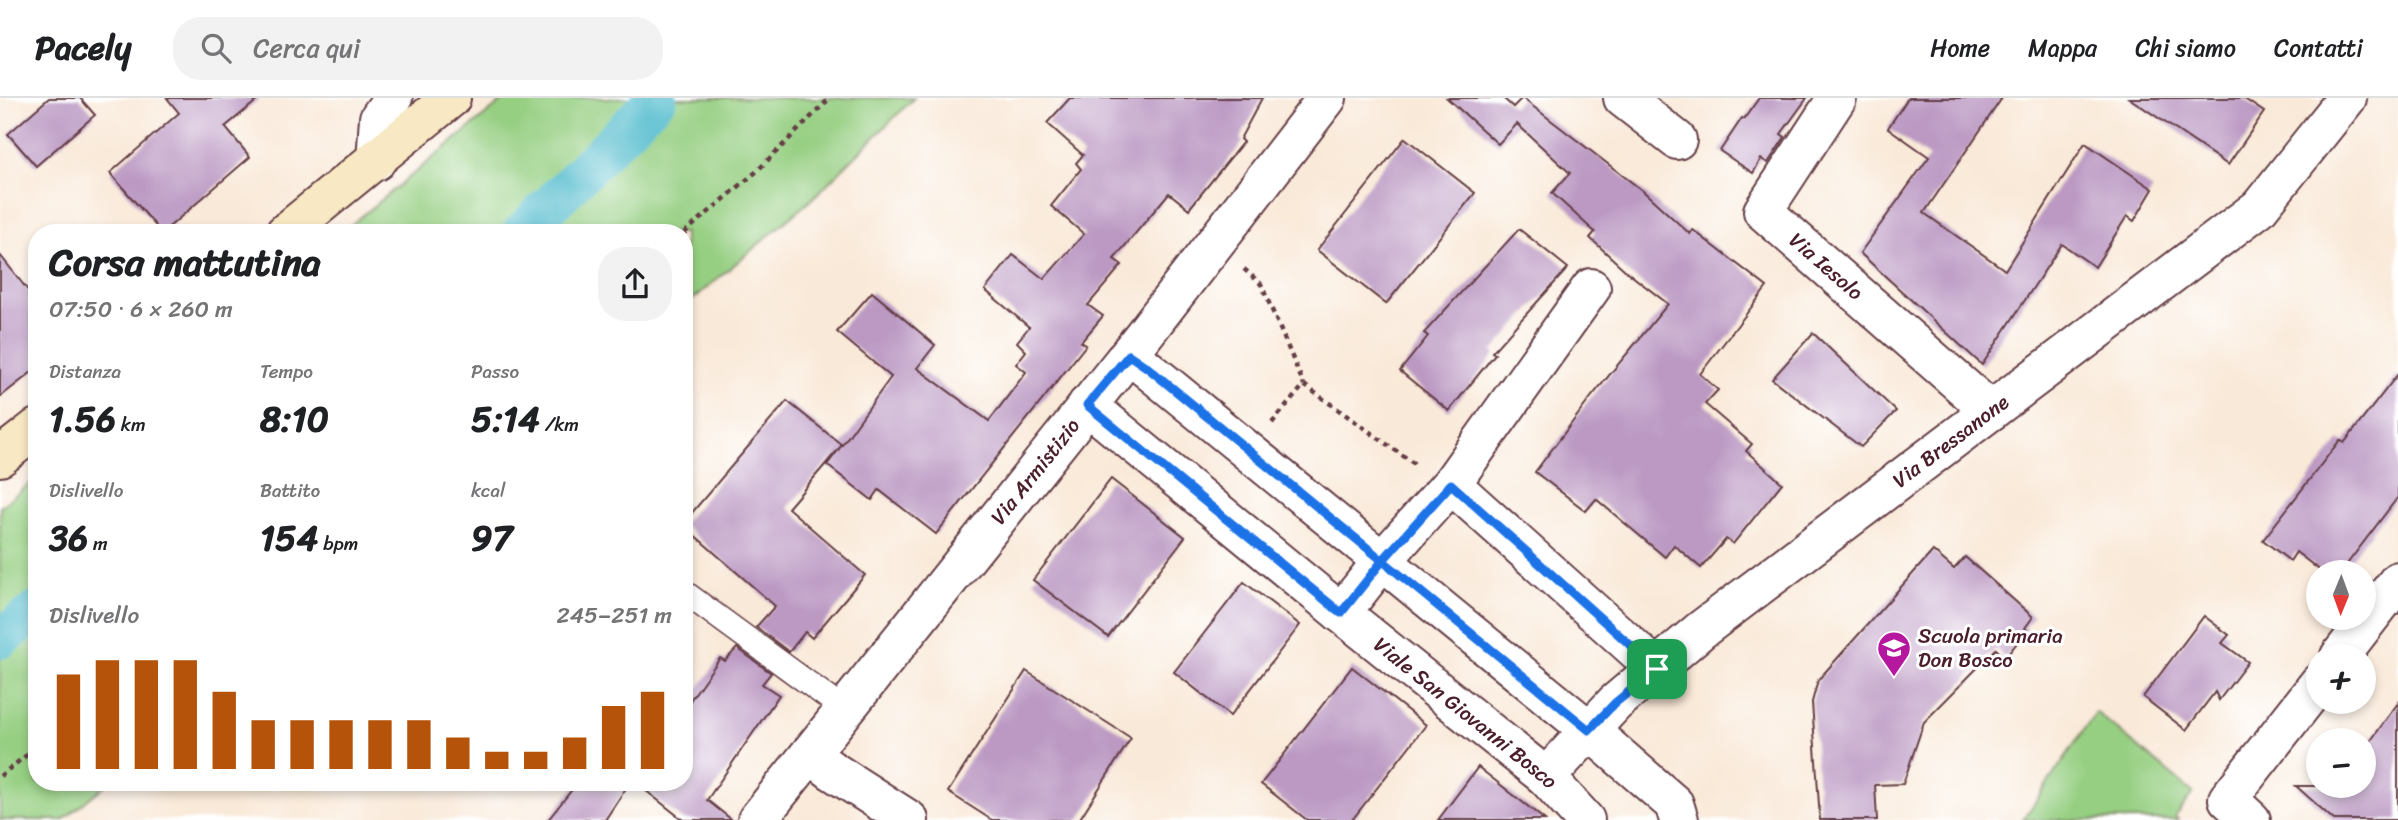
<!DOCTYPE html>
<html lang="it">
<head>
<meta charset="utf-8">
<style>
  body { margin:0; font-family:Sriracha,sans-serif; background:#f2f2f2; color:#202124; height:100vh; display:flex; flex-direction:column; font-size:26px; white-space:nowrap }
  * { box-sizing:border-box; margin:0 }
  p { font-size:23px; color:#757577 }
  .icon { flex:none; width:38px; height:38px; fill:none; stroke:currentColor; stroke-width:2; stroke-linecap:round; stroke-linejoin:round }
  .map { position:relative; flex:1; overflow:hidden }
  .side { position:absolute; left:28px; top:126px; width:665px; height:567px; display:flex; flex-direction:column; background:#fff; border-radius:28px; box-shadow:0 4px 10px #0003 }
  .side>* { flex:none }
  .needle { width:46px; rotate:181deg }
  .buttons { position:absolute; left:2306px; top:462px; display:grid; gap:14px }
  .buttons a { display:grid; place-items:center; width:70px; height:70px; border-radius:50%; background:#fff; box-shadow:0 4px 10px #0003; font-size:35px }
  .pin { position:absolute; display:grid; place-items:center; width:60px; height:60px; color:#fff; margin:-30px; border-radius:14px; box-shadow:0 4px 10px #0006 }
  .round { display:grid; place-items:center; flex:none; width:74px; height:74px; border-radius:28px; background:#f2f2f2 }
  .headline { display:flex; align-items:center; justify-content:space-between; height:119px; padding:0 21px }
  h1 { font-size:38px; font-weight:700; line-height:52px }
  .metrics { display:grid; grid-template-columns:repeat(3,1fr); gap:10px; height:119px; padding:7px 21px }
  .metrics div { display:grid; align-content:center }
  .metrics b { font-size:35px; font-weight:700 }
  .metrics small { font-size:19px; font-weight:400 }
  .metrics p { font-size:19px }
  .chart { height:196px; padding:14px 21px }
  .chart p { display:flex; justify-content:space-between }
  .chart svg { width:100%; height:126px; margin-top:7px; stroke:#b45309; stroke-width:6 }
  header { display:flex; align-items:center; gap:42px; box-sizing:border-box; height:98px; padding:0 35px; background:#fff; border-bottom:2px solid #e0e0e0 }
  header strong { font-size:33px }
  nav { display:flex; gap:38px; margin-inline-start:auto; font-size:24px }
  .search { width:490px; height:63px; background:#f2f2f2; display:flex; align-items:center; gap:18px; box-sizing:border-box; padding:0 24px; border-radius:28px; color:#757577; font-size:26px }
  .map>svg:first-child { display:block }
  .green { fill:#96cf82; stroke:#707756; stroke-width:2 }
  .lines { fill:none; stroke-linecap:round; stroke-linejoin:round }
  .canal { stroke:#51bbcd; stroke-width:40 }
  .building { fill:#bb99c3 }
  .service-casing { stroke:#643d45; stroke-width:26 }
  .minor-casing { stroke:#643d45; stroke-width:42 }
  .tertiary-casing { stroke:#643d45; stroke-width:42 }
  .secondary-casing { stroke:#643d45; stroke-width:42 }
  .path { stroke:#643d45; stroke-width:4.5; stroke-dasharray:5 5; stroke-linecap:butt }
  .service { stroke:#fff; stroke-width:23 }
  .minor { stroke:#fff; stroke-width:38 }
  .tertiary { stroke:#fff; stroke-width:38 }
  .secondary { stroke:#f8e8c3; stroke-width:38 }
  .route-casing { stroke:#fff; stroke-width:14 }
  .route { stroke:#1a73e8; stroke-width:9 }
  .labels { text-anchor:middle; stroke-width:6; stroke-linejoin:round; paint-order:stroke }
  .street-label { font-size:21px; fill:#4a1f2b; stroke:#fff }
  .poi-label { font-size:21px; fill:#4a1f2b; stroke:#fff; text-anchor:start }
</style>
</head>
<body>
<header>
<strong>Pacely</strong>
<div class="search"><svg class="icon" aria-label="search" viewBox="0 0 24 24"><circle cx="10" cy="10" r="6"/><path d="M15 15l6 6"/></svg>Cerca qui</div>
<nav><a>Home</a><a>Mappa</a><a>Chi siamo</a><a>Contatti</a></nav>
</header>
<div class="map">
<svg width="2398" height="722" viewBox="0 0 2398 722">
  <rect width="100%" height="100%" fill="#fff"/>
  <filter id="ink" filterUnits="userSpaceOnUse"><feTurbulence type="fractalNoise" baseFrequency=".0143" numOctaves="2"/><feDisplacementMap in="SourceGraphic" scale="14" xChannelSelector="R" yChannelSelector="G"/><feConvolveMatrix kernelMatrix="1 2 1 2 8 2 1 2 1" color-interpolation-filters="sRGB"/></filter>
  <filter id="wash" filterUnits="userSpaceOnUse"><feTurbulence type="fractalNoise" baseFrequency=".00686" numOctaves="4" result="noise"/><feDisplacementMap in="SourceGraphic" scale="28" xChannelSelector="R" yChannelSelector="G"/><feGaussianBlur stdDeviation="1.57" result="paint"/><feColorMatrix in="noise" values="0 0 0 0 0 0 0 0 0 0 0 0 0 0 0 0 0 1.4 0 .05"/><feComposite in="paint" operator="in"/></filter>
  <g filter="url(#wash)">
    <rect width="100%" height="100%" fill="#f9e9d8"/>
    <g class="green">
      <path d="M 506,0 L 914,0 L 812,101 L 684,209 L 684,135 L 341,135 Z"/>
      <path d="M 37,380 L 37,684 L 109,684 L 63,722 L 0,722 L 0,409 Z"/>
      <path d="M 2096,614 L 2193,695 L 2175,718 L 2178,722 L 2023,722 Z"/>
    </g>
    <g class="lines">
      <g class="canal">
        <path d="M 522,135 L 657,0"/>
        <path d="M 0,541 L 37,513"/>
      </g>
    </g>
    <g id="blocks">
      <g class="building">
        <path d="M 49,0 L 80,0 L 95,17 L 36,68 L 8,36 Z"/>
        <path d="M 167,0 L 260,0 L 225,29 L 250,59 L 162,135 L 110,75 L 179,15 Z"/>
        <path d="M 1070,0 L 1262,0 L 1240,41 L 1243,44 L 1189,111 L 1169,95 L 1114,161 L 1122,167 L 1088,207 L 1103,218 L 1081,244 L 1086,247 L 936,436 L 879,392 L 872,402 L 827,367 L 842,347 L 788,410 L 865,477 L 812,540 L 805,534 L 789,554 L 756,529 L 775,508 L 684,428 L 684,424 L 787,303 L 842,347 L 891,279 L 837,234 L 872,194 L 935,247 L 917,270 L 989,323 L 1026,274 L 1016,266 L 1026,253 L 1017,244 L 1029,229 L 985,192 L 1013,157 L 1044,181 L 1084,136 L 1051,108 L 1081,71 L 1076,65 L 1083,57 L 1047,25 Z"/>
        <path d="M 1447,0 L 1503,0 L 1513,9 L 1522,0 L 1643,93 L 1690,136 L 1693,132 L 1767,189 L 1700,276 L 1718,292 L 1705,306 L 1752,346 L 1746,353 L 1782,385 L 1733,446 L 1726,441 L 1701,470 L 1674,447 L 1665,459 L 1596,401 L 1586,413 L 1535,374 L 1592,298 L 1668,206 L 1627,174 L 1590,140 L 1595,134 L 1552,95 L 1570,75 L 1517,26 L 1498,46 Z"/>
        <path d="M 1759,0 L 1807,0 L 1781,36 L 1785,39 L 1768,65 L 1761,61 L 1753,75 L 1720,53 L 1742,20 L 1744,21 Z"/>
        <path d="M 1908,0 L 2002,0 L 1924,115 L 2005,172 L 2085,45 L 2153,91 L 2134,123 L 2127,118 L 2095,169 L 2062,146 L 1982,267 L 1860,155 L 1929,59 L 1888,30 Z"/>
        <path d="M 2129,0 L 2243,0 L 2264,14 L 2228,67 Z"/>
        <path d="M 1405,40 L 1475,95 L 1386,206 L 1317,152 Z"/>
        <path d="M 1519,131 L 1568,170 L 1492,254 L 1495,256 L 1449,313 L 1400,273 L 1428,238 L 1424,235 Z"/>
        <path d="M 0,157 L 37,204 L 37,270 L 0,299 Z"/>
        <path d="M 1813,235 L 1896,313 L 1861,349 L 1772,281 Z"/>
        <path d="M 2398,276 L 2398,399 L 2341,474 L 2322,474 L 2296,454 L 2290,463 L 2263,442 L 2340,342 L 2344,345 Z"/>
        <path d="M 1111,381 L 1185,439 L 1108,539 L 1033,482 Z"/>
        <path d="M 1933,453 L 1954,471 L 1965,459 L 2033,519 L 2025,530 L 2027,532 L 2005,560 L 1996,551 L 1924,624 L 1903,686 L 1875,687 L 1877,722 L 1820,722 L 1812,604 L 1818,582 Z"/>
        <path d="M 1244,484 L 1300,527 L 1230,618 L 1174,574 Z"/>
        <path d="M 2204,518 L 2229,537 L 2222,545 L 2248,564 L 2219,602 L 2215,594 L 2186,632 L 2143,599 Z"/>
        <path d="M 737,550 L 771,575 L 762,586 L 779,597 L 707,702 L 732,722 L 683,722 L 635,684 L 684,684 L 684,611 L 720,560 L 725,563 Z"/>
        <path d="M 1352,569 L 1426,627 L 1352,722 L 1307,722 L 1261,686 Z"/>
        <path d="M 1026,573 L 1131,640 L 1079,722 L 992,722 L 948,694 Z"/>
        <path d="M 2398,605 L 2398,722 L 2334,722 L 2296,688 L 2364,688 L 2364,652 Z"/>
        <path d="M 1478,669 L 1545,722 L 1438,722 Z"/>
        <path d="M 578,684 L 630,684 L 605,722 L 548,722 Z"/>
      </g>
    </g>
  </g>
  <g filter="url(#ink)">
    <use href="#blocks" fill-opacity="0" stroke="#643d45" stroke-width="2"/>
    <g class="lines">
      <g class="service-casing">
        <path id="service" d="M 684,494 L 845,612"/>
      </g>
      <g class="minor-casing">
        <g id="minor">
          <path d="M 1623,0 L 1677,42"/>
          <path id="s1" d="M 1837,0 L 1763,113 L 1991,313"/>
          <path d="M 376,63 L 379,20 L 393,0"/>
          <path d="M 1129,256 L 1589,632 L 1674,706 L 1679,722"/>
          <path id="s2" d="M 1087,307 L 1341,515 L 1546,679 L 1585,722"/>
          <path d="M 1451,386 L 1657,571"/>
          <path d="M 1341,515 L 1383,462 L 1451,386 L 1591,190"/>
          <path d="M 2340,558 L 2398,483"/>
          <path d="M 810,656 L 831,672 L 909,722"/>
          <path id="s3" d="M 1546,679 L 1615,605 L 1701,532 L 2259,110 L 2347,0"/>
          <path d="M 2251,722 L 2228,701 L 2319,585"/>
        </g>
      </g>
      <g class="tertiary-casing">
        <g id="tertiary">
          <path id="s4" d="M 757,722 L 1129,256 L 1327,0"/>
        </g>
      </g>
      <g class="secondary-casing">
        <g id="secondary">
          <path d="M 285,135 L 451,0"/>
          <path d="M 0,359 L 37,330"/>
        </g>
      </g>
      <g class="path">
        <path d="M 684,135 L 756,74 L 830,0"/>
        <path d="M 1244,171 L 1261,186 L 1304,287"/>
        <path d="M 1272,325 L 1304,287 L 1416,367"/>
        <path d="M 0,678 L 37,649"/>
      </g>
      <use href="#service" class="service"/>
      <use href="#minor" class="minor"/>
      <use href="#tertiary" class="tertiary"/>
      <use href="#secondary" class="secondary"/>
    </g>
  </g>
  <g class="lines" filter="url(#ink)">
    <g class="route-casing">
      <path id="route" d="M 1657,571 L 1615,605 L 1589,632 L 1148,270 L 1129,257 L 1087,307 L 1341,515 L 1383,462 L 1451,386 L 1657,571"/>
    </g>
    <use href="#route" class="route"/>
  </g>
  <defs>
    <g id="school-pin" transform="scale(1.75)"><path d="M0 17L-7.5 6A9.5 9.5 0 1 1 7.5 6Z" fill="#b5179e" stroke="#fff"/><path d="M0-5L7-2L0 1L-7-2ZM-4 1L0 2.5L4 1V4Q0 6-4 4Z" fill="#fff"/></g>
  </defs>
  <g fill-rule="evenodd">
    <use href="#school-pin" x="1894" y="550"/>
  </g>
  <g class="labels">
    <g class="street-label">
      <text dy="7" stroke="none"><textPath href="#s1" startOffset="219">Via Iesolo</textPath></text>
      <text dy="7" stroke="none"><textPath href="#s3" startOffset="527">Via Bressanone</textPath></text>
      <text dy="7" stroke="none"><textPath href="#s4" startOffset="446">Via Armistizio</textPath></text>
      <text dy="7" stroke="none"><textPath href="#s2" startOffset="488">Viale San Giovanni Bosco</textPath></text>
    </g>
    <g class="poi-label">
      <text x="1918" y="545">Scuola primaria<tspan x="1918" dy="24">Don Bosco</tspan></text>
    </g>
  </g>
</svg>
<div class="buttons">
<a><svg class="needle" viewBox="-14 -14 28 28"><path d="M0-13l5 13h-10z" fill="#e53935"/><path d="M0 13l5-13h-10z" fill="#757577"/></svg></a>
<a>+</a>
<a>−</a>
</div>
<div class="pin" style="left:1657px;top:571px;background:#1e9e55"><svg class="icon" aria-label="arrive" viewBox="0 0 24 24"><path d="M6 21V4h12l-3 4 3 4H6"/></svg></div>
<section class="side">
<div class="headline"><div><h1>Corsa mattutina</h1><p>07:50 · 6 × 260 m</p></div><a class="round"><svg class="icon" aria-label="share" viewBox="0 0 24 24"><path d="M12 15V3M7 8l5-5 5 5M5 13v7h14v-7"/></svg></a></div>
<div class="metrics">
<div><p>Distanza</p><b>1.56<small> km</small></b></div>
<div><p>Tempo</p><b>8:10</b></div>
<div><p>Passo</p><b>5:14<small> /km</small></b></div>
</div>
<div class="metrics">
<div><p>Dislivello</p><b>36<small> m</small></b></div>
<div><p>Battito</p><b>154<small> bpm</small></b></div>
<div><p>kcal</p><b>97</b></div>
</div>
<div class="chart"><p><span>Dislivello</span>245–251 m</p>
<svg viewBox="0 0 160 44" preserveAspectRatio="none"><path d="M5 44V11M15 44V6M25 44V6M35 44V6M45 44V17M55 44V27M65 44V27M75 44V27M85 44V27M95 44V27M105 44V33M115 44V38M125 44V38M135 44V33M145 44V22M155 44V17"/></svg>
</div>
</section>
</div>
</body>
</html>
